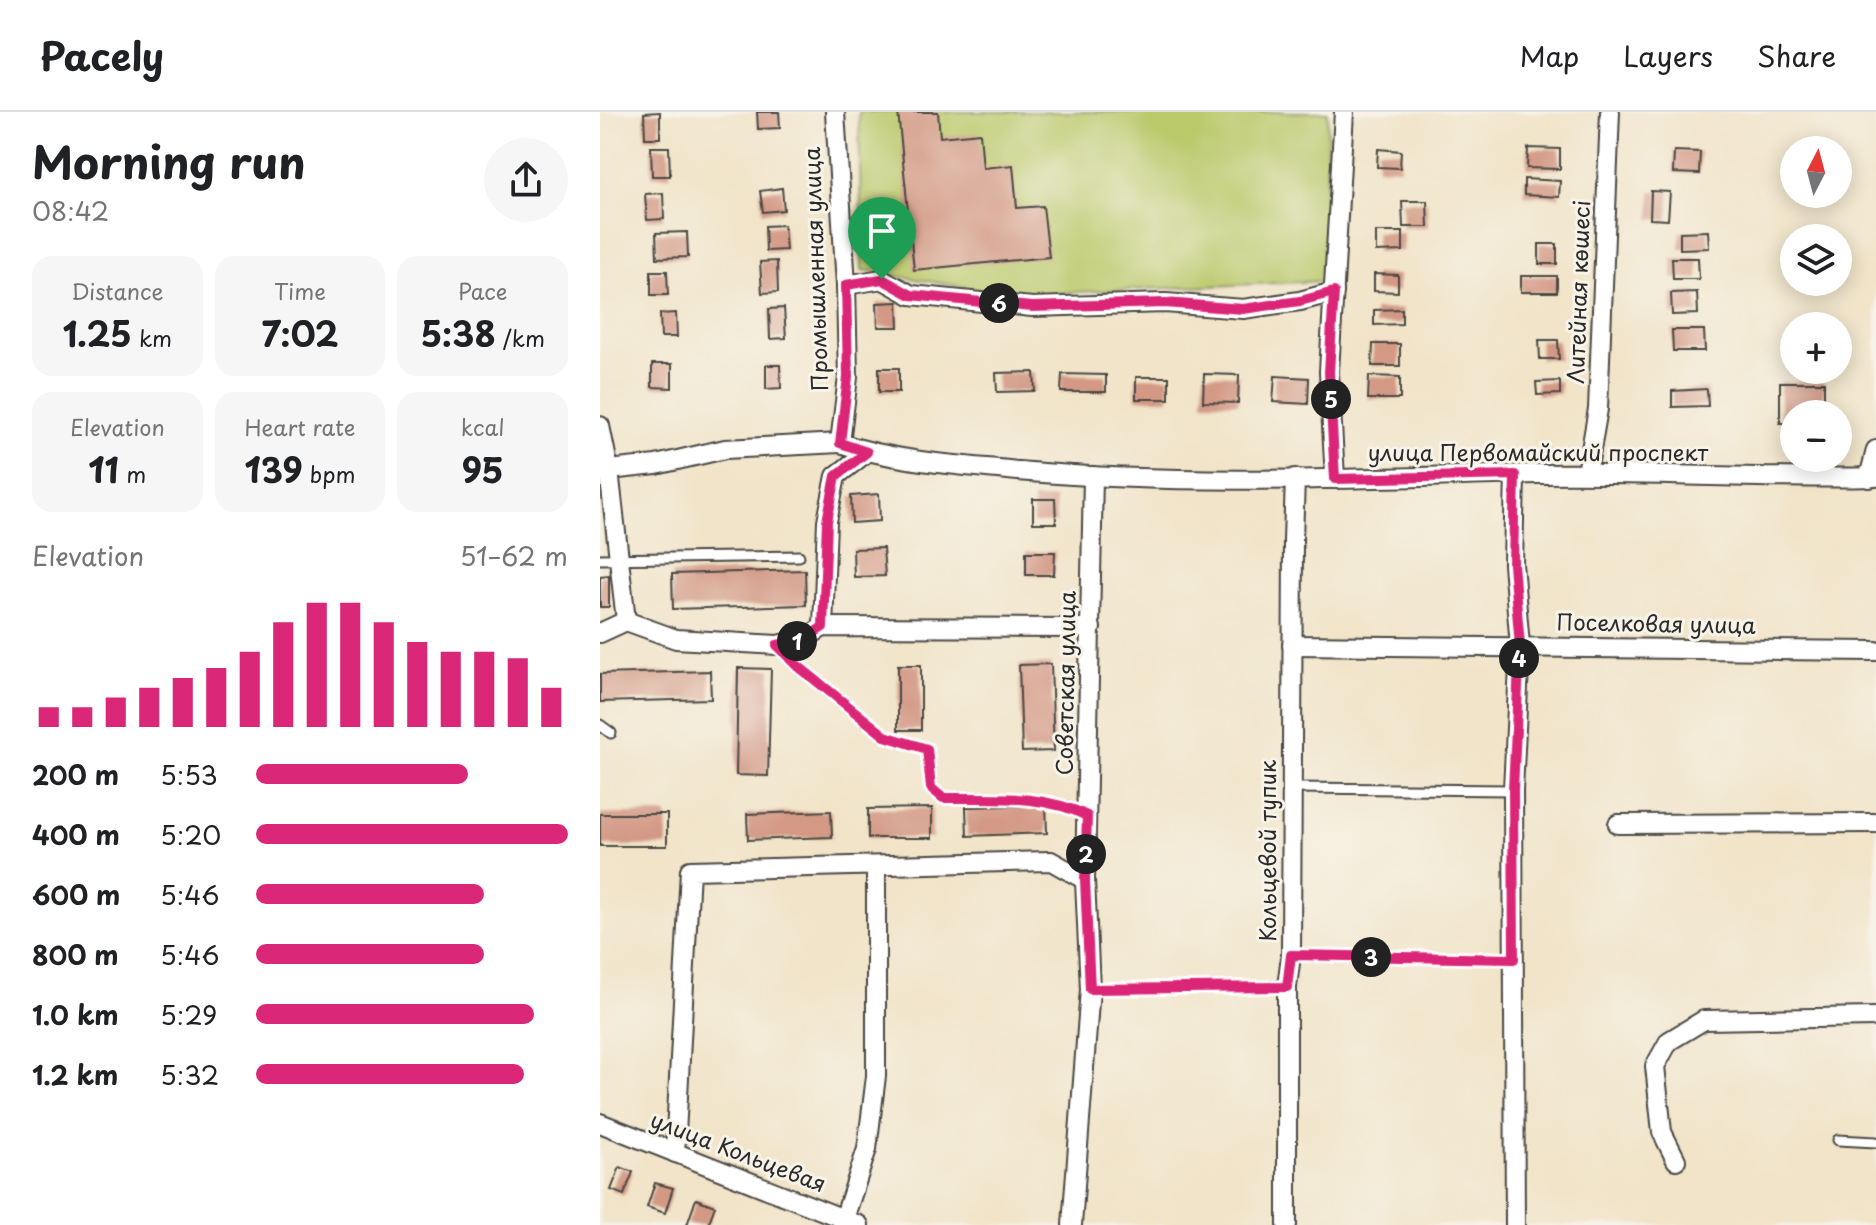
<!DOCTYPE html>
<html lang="en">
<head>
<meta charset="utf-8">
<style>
  body { margin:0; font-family:"Playpen Sans",sans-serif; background:#f6f6f6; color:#202124; height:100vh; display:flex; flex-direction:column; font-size:30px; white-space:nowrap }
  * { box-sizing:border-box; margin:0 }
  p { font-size:26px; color:#757577 }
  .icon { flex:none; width:44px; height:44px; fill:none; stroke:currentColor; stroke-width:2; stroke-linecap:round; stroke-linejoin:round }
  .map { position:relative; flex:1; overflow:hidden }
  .panel { display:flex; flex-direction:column; background:#fff; width:600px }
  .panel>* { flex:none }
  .needle { width:52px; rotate:6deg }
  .controls { position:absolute; left:1180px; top:24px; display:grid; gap:16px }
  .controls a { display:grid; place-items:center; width:72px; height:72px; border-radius:50%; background:#fff; box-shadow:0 4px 20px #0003; font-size:40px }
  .pin { position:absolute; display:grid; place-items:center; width:68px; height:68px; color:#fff; margin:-82px -34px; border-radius:50% 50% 50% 0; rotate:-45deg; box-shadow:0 0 8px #0007 }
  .pin .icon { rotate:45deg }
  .km { position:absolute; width:40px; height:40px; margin:-20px; border-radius:50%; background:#222; color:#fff; font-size:22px; line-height:40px; text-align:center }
  .round { display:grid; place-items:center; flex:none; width:84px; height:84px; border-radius:42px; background:#f6f6f6 }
  .summary { display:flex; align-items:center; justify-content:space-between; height:136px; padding:0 32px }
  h1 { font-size:44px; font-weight:700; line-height:60px }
  .figures { display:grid; grid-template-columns:repeat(3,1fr); gap:12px; height:136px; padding:8px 32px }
  .figures div { display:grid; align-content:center; border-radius:20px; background:#f6f6f6; text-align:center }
  .figures b { font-size:34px; font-weight:700 }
  .figures small { font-size:22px; font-weight:400 }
  .figures p { font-size:22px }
  .chart { height:224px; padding:16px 32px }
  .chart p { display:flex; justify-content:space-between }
  .chart svg { width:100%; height:144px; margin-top:8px; stroke:#db2777; stroke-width:6 }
  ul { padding:0 32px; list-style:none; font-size:26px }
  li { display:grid; grid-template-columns:128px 96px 1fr; align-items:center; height:60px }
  li i { height:20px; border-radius:10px; background:#db2777 }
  header { display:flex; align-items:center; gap:48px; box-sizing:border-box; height:112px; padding:0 40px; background:#fff; border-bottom:2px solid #e0e0e0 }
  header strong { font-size:38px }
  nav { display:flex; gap:44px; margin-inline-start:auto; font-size:28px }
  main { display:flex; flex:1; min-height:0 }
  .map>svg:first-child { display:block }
  .green { fill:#bac96b; stroke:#727a4b; stroke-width:2 }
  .building { fill:#d39985 }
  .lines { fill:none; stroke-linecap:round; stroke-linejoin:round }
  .service-casing { stroke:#494743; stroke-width:13 }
  .minor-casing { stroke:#494743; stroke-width:22 }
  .service { stroke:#fff; stroke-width:9 }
  .minor { stroke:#fff; stroke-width:18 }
  .route-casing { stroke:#fff; stroke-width:16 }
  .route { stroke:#db2777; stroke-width:10 }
  .labels { text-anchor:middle; stroke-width:6; stroke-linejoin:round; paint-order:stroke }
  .street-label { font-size:22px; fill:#2b2b2b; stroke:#f7f3e8 }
</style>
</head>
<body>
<header>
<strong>Pacely</strong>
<nav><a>Map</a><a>Layers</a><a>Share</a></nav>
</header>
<main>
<section class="panel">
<div class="summary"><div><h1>Morning run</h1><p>08:42</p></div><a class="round"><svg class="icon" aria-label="share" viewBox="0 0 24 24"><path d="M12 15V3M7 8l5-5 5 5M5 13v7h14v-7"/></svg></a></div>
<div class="figures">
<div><p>Distance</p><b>1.25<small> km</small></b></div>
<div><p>Time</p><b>7:02</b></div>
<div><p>Pace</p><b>5:38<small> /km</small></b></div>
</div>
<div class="figures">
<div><p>Elevation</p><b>11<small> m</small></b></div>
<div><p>Heart rate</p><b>139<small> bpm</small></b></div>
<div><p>kcal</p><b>95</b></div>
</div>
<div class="chart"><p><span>Elevation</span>51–62 m</p>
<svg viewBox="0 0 160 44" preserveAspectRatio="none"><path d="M5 44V38M15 44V38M25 44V35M35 44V32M45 44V29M55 44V26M65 44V21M75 44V12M85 44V6M95 44V6M105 44V12M115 44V18M125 44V21M135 44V21M145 44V23M155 44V32"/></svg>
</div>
<ul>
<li><b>200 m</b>5:53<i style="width:68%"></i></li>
<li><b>400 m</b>5:20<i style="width:100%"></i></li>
<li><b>600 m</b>5:46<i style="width:73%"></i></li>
<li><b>800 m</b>5:46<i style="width:73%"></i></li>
<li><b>1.0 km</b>5:29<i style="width:89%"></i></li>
<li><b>1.2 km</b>5:32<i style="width:86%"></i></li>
</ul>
</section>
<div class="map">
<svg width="1276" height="1113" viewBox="0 0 1276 1113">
  <rect width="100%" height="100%" fill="#f7f3e8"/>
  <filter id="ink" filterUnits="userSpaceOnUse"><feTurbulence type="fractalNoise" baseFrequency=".0125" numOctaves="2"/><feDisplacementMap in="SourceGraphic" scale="16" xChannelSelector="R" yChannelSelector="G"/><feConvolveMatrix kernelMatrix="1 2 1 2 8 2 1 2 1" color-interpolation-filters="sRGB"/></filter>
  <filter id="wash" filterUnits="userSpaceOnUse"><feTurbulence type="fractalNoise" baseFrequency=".006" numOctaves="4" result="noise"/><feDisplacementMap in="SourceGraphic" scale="32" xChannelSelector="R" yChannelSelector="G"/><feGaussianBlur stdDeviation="1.8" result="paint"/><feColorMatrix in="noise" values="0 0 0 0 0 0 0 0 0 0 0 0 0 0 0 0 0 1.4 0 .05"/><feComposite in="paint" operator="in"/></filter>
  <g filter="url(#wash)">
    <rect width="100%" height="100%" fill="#f1e4c9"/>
    <path class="green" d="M 259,0 L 728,0 L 723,169 L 411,183 L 262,158 Z"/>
    <g id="blocks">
      <g class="building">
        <path d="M 60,0 L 60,26 L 45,26 L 44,1 Z"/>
        <path d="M 157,0 L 179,0 L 180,16 L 158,17 Z"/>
        <path d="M 298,0 L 338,0 L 340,25 L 380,21 L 383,56 L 413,53 L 417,96 L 443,94 L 449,145 L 314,158 Z"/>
        <path d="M 51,35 L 69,35 L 70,64 L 52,64 Z"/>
        <path d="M 928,36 L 960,37 L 960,57 L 927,56 Z"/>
        <path d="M 778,37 L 801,39 L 800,56 L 777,55 Z"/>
        <path d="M 1074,39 L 1100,40 L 1099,62 L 1073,61 Z"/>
        <path d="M 924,67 L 960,69 L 959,85 L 924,83 Z"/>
        <path d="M 182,76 L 184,98 L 163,100 L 160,79 Z"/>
        <path d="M 1051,79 L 1070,80 L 1068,108 L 1050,107 Z"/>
        <path d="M 63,81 L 64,107 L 47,108 L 45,82 Z"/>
        <path d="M 802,89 L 827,89 L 828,115 L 803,115 Z"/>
        <path d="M 184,113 L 186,138 L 166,139 L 165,114 Z"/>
        <path d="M 1108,119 L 1109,136 L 1080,137 L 1080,120 Z"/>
        <path d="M 87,120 L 88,145 L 57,146 L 56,121 Z"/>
        <path d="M 776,120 L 803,120 L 803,139 L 776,140 Z"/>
        <rect x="939" y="132" width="18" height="20"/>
        <path d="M 1072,146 L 1098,146 L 1099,167 L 1073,167 Z"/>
        <path d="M 177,149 L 178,180 L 162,181 L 160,150 Z"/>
        <path d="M 51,159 L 67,159 L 68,183 L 51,183 Z"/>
        <path d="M 774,162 L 798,163 L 798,180 L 774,179 Z"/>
        <rect x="921" y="164" width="36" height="16"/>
        <path d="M 1097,180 L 1098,202 L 1072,203 L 1071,181 Z"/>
        <path d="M 298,190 L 299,215 L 278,215 L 277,191 Z"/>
        <path d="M 184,196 L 186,226 L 170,227 L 169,197 Z"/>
        <path d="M 802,197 L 802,212 L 774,213 L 774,198 Z"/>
        <path d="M 76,201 L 77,225 L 61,225 L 60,202 Z"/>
        <path d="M 1072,218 L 1104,218 L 1105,239 L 1073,239 Z"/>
        <path d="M 939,228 L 958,228 L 959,247 L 940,247 Z"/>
        <path d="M 773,232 L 800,232 L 800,254 L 772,254 Z"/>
        <path d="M 52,252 L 72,252 L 72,276 L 52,275 Z"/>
        <path d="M 166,253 L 180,253 L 181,276 L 166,277 Z"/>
        <rect x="279" y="256" width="20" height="24"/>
        <path d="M 434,260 L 435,279 L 397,280 L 396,261 Z"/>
        <path d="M 462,262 L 506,263 L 506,280 L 461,280 Z"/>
        <path d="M 604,262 L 639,263 L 638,291 L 603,290 Z"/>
        <path d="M 675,264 L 709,266 L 708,292 L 673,290 Z"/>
        <path d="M 769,264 L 800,265 L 800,287 L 768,287 Z"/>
        <rect x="536" y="265" width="33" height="22"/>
        <path d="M 960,269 L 960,282 L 937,283 L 936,270 Z"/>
        <path d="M 1180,270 L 1224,270 L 1224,302 L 1194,302 L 1194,311 L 1180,311 Z"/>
        <path d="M 1107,277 L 1108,294 L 1072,295 L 1072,279 Z"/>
        <path d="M 279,382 L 280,409 L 252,411 L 251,384 Z"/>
        <path d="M 433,387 L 455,387 L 456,411 L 433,411 Z"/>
        <path d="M 283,436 L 285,464 L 254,465 L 253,437 Z"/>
        <path d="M 426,440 L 455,440 L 454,463 L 426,463 Z"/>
        <path d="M 205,458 L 206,493 L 73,497 L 72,462 Z"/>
        <path d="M 9,463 L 9,495 L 0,495 L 0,464 Z"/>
        <path d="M 451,552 L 454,639 L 422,640 L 419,553 Z"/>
        <rect x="298" y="553" width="23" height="65"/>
        <path d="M 138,556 L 171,557 L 168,664 L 136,663 Z"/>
        <path d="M 110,559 L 111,587 L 0,590 L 0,562 Z"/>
        <path d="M 446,693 L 447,721 L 367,724 L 366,695 Z"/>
        <path d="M 332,696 L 332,726 L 268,726 L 268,697 Z"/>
        <path d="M 231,699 L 232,725 L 148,728 L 147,702 Z"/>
        <rect x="0" y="702" width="67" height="32"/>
        <path d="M 20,1055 L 33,1060 L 24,1083 L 11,1078 Z"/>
        <path d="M 55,1071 L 73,1076 L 65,1101 L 47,1095 Z"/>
        <path d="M 96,1087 L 115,1094 L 108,1113 L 87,1113 Z"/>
      </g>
    </g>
  </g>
  <g filter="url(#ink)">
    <use href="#blocks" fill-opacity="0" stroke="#494743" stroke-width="2"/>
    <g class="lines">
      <g class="service-casing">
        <g id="service">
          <path d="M 0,447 L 199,444"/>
          <path d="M 178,534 L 198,554 L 285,624 L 327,637 L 331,676 L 343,686 C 391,687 443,681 487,704"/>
          <path d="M 0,613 L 11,621"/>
          <path d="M 693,676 L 913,678"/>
          <path d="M 691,843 L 914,847"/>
          <path d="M 490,877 L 687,875"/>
          <path d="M 1238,1028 L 1276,1030"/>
        </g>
      </g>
      <g class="minor-casing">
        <g id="minor">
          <path d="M 235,0 L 246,173 L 248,265 L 240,331 C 297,350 358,353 418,359 C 590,374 765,366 938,362 C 1050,360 1163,368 1276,365"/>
          <path d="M 246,173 L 282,167 L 311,183 L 432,195 L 565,191 L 643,197 L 700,189 L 734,180"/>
          <path d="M 0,314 L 9,358 L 26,509"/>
          <path d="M 9,358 L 56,353 L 125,337 L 240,331"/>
          <path d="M 987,361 L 998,297 L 1010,0"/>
          <path d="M 1269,366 L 1276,338"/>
          <path d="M 735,367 L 729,260 L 744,0"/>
          <path d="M 223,515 L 227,409 L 236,364 L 267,340"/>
          <path d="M 0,521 L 26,509 L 76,527 L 177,533 L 203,528 L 223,515 L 491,516"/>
          <path d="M 692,533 L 1276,539"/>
          <path d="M 1018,712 L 1276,711"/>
          <path d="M 0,1011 L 259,1113"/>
          <path d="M 75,1041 L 90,758 L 451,749 L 485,768"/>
          <path d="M 1076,1048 L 1062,1020 L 1055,954 L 1069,929 L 1104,908 L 1276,905"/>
          <path d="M 244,1107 L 267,1037 L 276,964 L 276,755"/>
          <path d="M 472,1113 L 490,877 L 485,768 L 493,364"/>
          <path d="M 687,1113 L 687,875 L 691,843 L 693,428 L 695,366"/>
          <path d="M 915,1113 L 913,678 L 920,534 L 913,452 L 915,363"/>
        </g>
      </g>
      <use href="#service" class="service"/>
      <use href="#minor" class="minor"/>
    </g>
  </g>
  <g class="lines" filter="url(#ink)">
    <g class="route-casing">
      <path id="route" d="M 282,167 L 311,183 L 432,195 L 565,191 L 643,197 L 700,189 L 734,180 L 729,260 L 735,367 L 915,363 L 913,452 L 920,534 L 913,678 L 914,847 L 691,843 L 687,875 L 490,877 L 485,768 L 487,704 C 443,681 391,687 343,686 L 331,676 L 327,637 L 285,624 L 198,554 L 177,533 L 203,528 L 223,515 L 227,409 L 236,364 L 267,340 L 240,331 L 248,265 L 246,173 Z"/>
    </g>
    <use href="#route" class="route"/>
  </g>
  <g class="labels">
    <g class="street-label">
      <text transform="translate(216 157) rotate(-92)" y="8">Промышленная улица</text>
      <text transform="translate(979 180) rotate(-88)" y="8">Литейная көшесі</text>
      <text x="938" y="349">улица Первомайский проспект</text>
      <text transform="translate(1056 512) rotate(1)" y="8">Поселковая улица</text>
      <text transform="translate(466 571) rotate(-89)" y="8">Советская улица</text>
      <text transform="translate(668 739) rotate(-90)" y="8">Кольцевой тупик</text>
      <text transform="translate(138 1040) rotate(21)" y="8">улица Кольцевая</text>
    </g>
  </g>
</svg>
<div class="controls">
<a><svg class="needle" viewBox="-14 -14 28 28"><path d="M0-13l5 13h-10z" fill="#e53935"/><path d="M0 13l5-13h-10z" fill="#757577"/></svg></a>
<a><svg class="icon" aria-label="layers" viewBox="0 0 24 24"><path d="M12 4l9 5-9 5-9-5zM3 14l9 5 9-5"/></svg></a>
<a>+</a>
<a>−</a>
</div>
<div class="pin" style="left:282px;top:167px;background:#1e9e55"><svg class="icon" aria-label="arrive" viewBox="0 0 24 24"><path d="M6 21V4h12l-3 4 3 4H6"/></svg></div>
<b class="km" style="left:197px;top:529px">1</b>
<b class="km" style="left:486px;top:742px">2</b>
<b class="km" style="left:771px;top:845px">3</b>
<b class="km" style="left:919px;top:546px">4</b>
<b class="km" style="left:731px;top:287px">5</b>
<b class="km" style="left:399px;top:191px">6</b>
</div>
</main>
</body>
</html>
